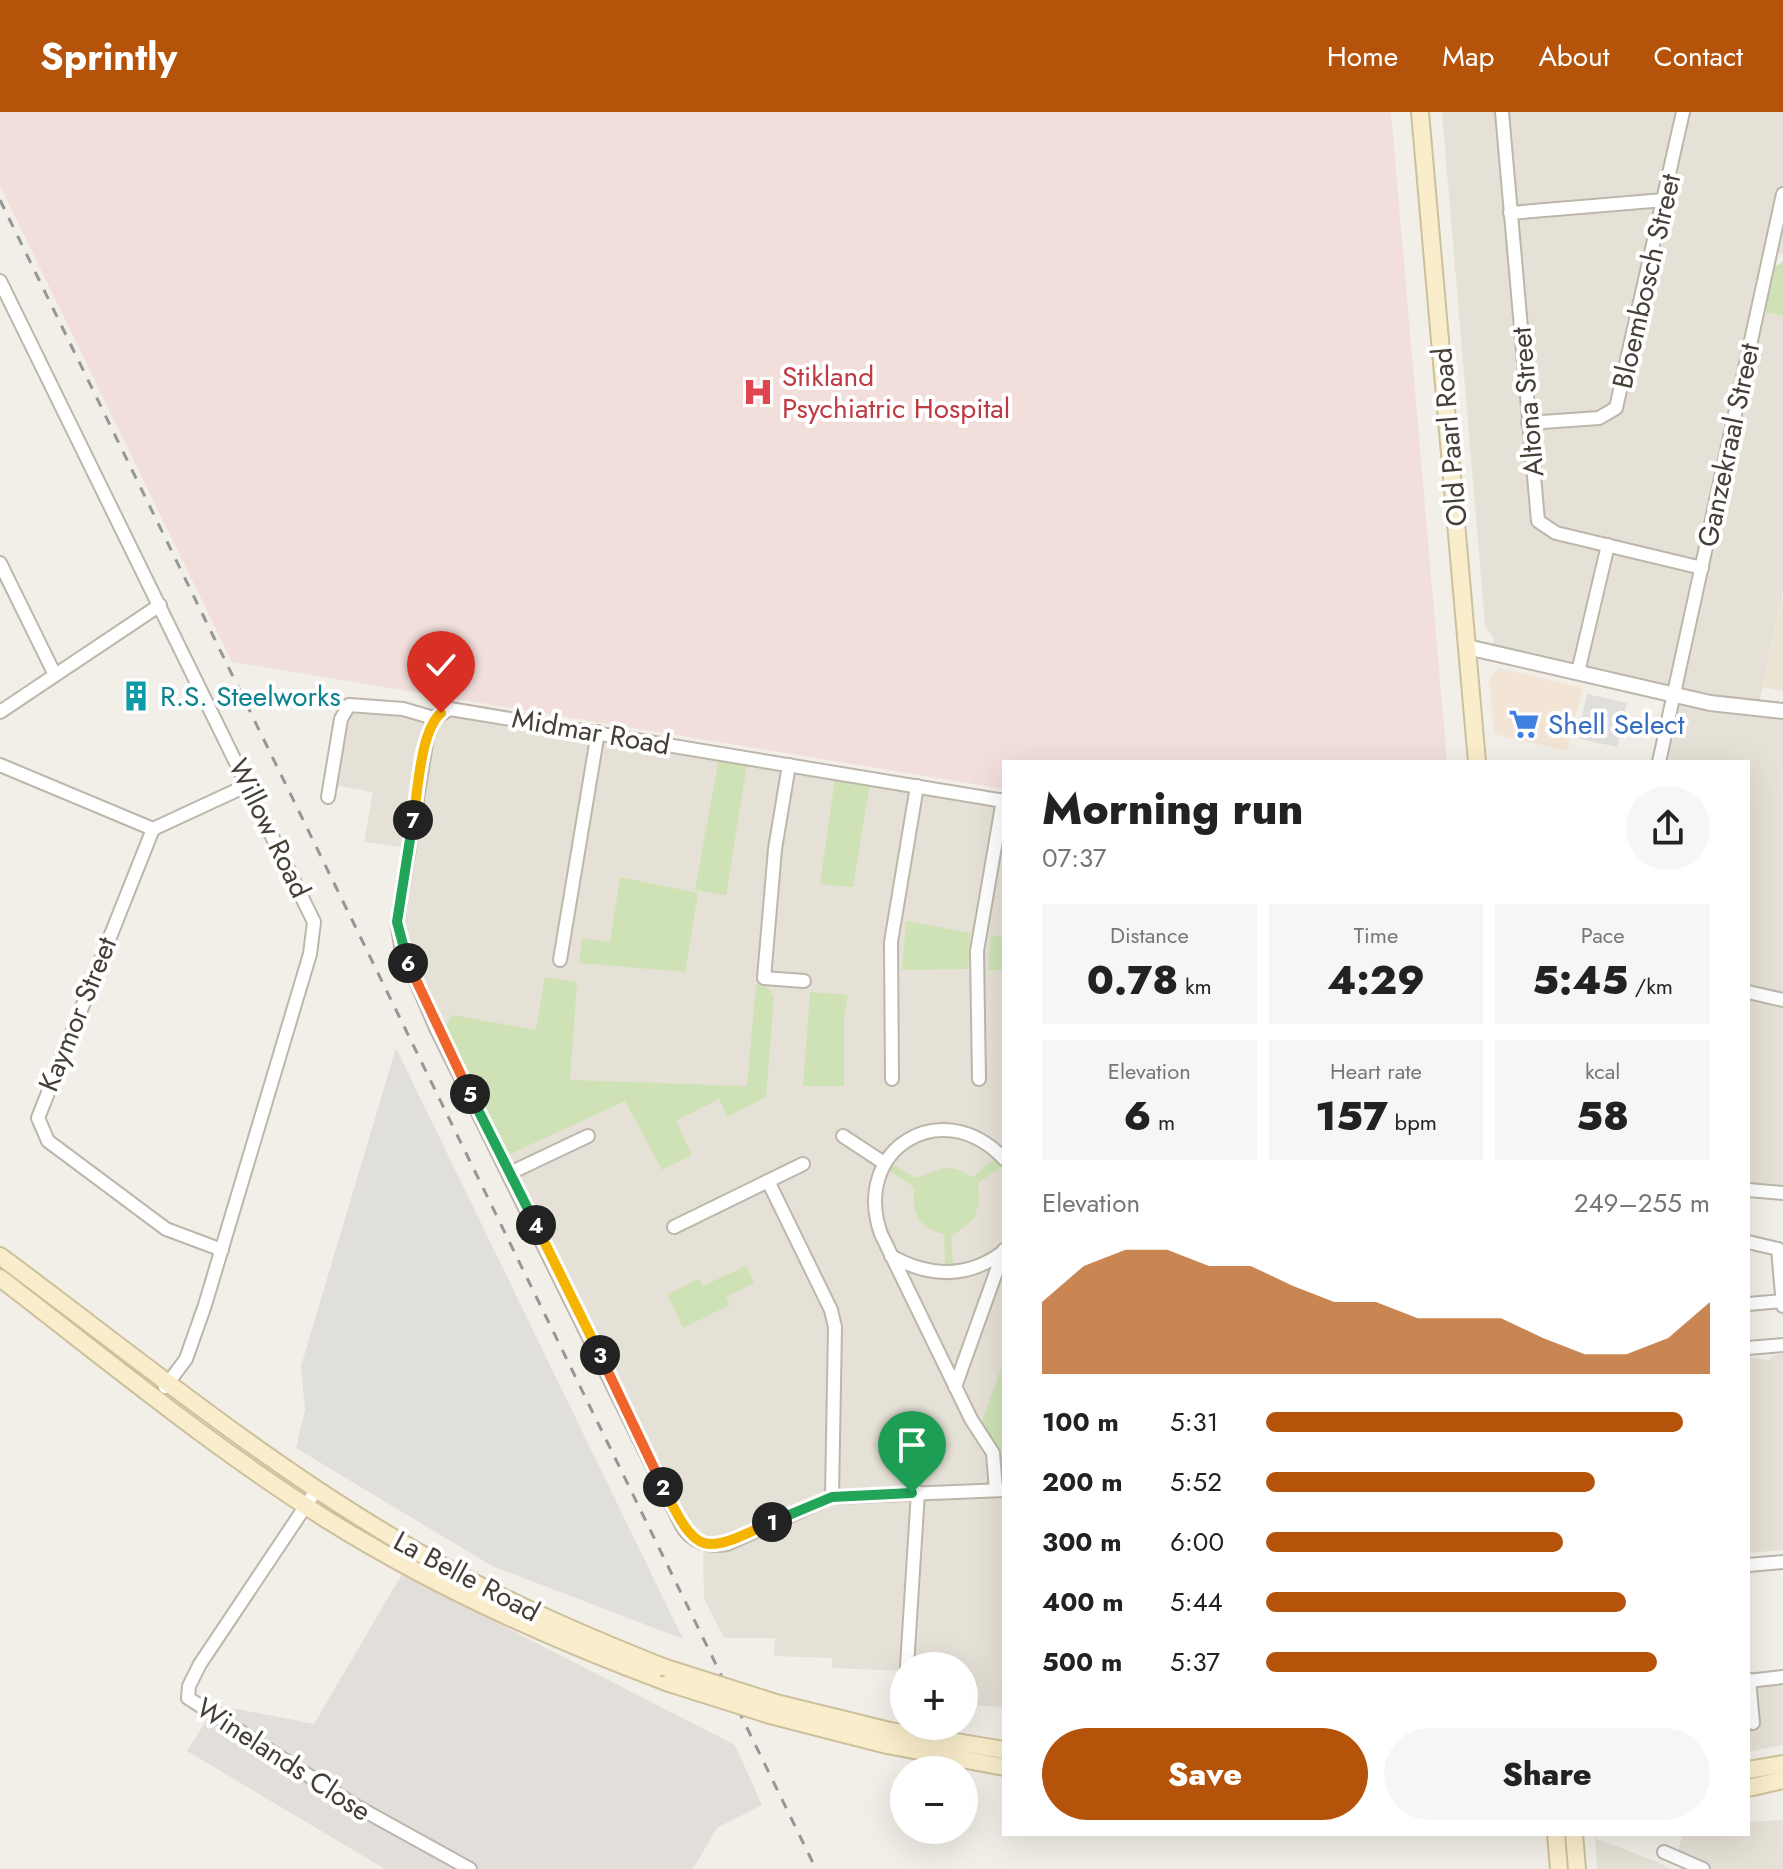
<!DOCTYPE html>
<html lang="en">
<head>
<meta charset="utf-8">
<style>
  body { margin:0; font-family:Jost,sans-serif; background:#f6f6f6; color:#222; height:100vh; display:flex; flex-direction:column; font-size:30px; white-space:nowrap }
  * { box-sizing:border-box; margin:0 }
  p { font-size:26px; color:#767676 }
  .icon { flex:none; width:44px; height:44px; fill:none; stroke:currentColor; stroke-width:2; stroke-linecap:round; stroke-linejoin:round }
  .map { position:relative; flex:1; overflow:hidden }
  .drawer { position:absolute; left:1002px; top:648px; width:748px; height:1076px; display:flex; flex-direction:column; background:#fff; border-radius:0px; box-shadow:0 8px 32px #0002 }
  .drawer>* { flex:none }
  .buttons { position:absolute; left:890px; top:1540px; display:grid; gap:16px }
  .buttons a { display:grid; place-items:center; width:88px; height:88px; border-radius:50%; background:#fff; box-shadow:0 8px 32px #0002; font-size:40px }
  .pin { position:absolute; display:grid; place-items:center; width:68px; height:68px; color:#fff; margin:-82px -34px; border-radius:50% 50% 50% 0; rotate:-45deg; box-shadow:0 0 8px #0007 }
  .pin .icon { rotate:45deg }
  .km { position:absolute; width:40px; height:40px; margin:-20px; border-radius:50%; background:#222; color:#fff; font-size:22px; line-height:40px; text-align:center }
  .round { display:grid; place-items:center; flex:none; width:84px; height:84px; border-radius:42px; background:#f6f6f6 }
  .overview { display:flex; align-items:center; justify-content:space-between; height:136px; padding:0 40px }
  h1 { font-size:44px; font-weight:800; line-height:60px }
  .stats { display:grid; grid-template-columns:repeat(3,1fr); gap:12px; height:136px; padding:8px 40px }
  .stats div { display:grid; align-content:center; border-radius:0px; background:#f6f6f6; text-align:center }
  .stats b { font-size:40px; font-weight:800 }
  .stats small { font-size:22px; font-weight:400 }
  .stats p { font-size:22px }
  .chart { height:224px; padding:16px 40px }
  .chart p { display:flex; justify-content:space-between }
  .chart svg { width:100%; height:144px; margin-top:8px; fill:#b45309; opacity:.7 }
  .cta { display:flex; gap:16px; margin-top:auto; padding:16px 40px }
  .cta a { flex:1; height:92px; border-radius:48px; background:#b45309; color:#fff; font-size:32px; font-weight:800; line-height:92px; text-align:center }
  .cta a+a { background:#f6f6f6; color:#222 }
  ul { padding:0 40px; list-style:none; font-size:26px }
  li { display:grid; grid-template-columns:128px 96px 1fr; align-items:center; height:60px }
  li i { height:20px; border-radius:10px; background:#b45309 }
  header { display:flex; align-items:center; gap:48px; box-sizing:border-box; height:112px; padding:0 40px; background:#b45309; color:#fff }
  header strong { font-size:38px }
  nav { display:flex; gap:44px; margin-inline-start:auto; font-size:28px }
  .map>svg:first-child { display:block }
  .residential { fill:#e6e1d6 }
  .commercial { fill:#f2e5d5 }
  .industrial { fill:#e2ded9 }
  .education { fill:#eae3d3 }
  .medical { fill:#f2dfdc }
  .green { fill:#cfe2b5 }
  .parking { fill:#e1dfdc }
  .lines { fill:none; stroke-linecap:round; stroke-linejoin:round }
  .minor-casing { stroke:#bdb6ab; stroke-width:16 }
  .tertiary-casing { stroke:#bdb6ab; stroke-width:18 }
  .secondary-casing { stroke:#cdc09c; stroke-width:20 }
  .minor { stroke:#fff; stroke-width:12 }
  .tertiary { stroke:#fff; stroke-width:14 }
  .secondary { stroke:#f9edcb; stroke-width:16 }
  .rail { stroke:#969696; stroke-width:3; stroke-dasharray:10 10; stroke-linecap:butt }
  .secondary-bridge-casing { stroke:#cdc09c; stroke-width:20; stroke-linecap:butt }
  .secondary-bridge { stroke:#f9edcb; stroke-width:16 }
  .split-1-casing { stroke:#fff; stroke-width:16 }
  .split-2-casing { stroke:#fff; stroke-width:16 }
  .split-3-casing { stroke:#fff; stroke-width:16 }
  .split-4-casing { stroke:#fff; stroke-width:16 }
  .split-5-casing { stroke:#fff; stroke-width:16 }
  .split-6-casing { stroke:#fff; stroke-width:16 }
  .split-7-casing { stroke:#fff; stroke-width:16 }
  .split-8-casing { stroke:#fff; stroke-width:16 }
  .split-1 { stroke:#22a559; stroke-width:10 }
  .split-2 { stroke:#f5b400; stroke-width:10 }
  .split-3 { stroke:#f0652b; stroke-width:10 }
  .split-4 { stroke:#f5b400; stroke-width:10 }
  .split-5 { stroke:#22a559; stroke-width:10 }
  .split-6 { stroke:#f0652b; stroke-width:10 }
  .split-7 { stroke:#22a559; stroke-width:10 }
  .split-8 { stroke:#f5b400; stroke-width:10 }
  .labels { text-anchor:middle; stroke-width:8; stroke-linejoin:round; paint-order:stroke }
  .street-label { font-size:28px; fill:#453f37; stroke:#fff }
  .health-label { font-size:28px; fill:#be3a42; stroke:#fff; text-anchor:start }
  .culture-label { font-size:28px; fill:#0d838f; stroke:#fff; text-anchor:start }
  .shop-label { font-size:28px; fill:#366cbe; stroke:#fff; text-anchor:start }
</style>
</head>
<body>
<header>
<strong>Sprintly</strong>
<nav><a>Home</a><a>Map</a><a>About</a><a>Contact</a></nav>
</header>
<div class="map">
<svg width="1783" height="1757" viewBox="0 0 1783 1757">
  <rect width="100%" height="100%" fill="#f2efe8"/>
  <g class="residential">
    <path d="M 1442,0 L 1783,0 L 1783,142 L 1770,139 L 1757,199 L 1783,204 L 1783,480 L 1758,596 L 1783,599 L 1783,1081 L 1748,1077 L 1748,650 L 1659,650 L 1673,582 L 1492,539 L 1494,526 L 1485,514 Z"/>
    <path d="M 445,597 L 1004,689 L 1004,1595 L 965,1593 L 964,1554 L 904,1554 L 904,1559 L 832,1556 L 832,1546 L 774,1544 L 775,1526 L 724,1526 L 704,1486 L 703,1434 L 691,1428 L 400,835 L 408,736 L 364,730 L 373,680 L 329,672 L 344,598 L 434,605 Z"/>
    <path d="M 1783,1242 L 1783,1438 L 1748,1441 L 1748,1245 L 1769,1248 L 1773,1243 Z"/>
    <path d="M 1783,1565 L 1783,1633 L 1748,1640 L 1748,1568 Z"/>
    <path d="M 1783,1708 L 1783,1757 L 1705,1757 L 1676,1745 L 1683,1722 L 1748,1722 L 1748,1710 Z"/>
    <path d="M 1595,1726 L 1657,1750 L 1671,1757 L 1597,1757 Z"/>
  </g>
  <path class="commercial" d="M 1500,556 L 1583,576 L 1567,639 L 1494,622 L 1489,565 Z"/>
  <path class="industrial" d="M 402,1462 L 735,1633 L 762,1693 L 717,1716 L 693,1757 L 385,1757 L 187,1639 L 216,1593 L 314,1612 Z"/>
  <path class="education" d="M 1782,487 L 1783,487 L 1783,579 L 1763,575 Z"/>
  <path class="medical" d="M 0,0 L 1391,0 L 1447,650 L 1004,650 L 1004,677 L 232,550 L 0,74 Z"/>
  <g class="green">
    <path d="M 1783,149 L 1783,204 L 1764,200 L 1774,156 Z"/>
    <path d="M 719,646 L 747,652 L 726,783 L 695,778 Z"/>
    <path d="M 835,666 L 870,671 L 853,775 L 820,772 Z"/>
    <path d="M 620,765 L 698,781 L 685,860 L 579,851 L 582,826 L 610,830 Z"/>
    <path d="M 906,809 L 971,821 L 968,857 L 902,858 Z"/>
    <path d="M 991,823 L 1004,825 L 1004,858 L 988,858 Z"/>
    <path d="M 545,865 L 577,870 L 570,968 L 747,974 L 756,872 L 767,875 L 774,884 L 766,985 L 727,1005 L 719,987 L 676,1009 L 692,1043 L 662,1058 L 625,989 L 506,1044 L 445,915 L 452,903 L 536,918 Z"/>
    <path d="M 810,880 L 848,883 L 844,904 L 844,974 L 803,974 Z"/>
    <path d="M 997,1044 L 1004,1056 L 999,1056 L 978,1071 L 979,1090 L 974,1107 L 951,1125 L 953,1152 L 957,1155 L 942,1158 L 945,1152 L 944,1122 C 916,1116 913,1100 914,1075 L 885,1056 L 889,1050 L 916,1066 L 943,1056 L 956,1057 L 973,1065 Z"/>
    <path d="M 746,1154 L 754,1171 L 726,1185 L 730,1193 L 683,1216 L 667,1182 L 699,1167 L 703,1174 Z"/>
    <path d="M 1004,1248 L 1004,1370 L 979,1318 Z"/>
  </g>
  <g class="parking">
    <path d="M 1587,582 L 1627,591 L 1617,635 L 1577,626 Z"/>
    <path d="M 396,936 L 683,1527 L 492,1454 L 296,1336 L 305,1298 L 301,1254 Z"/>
  </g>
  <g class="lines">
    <g class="minor-casing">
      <g id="minor">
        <path d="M 1502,0 L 1538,409 L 1556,421 L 1702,456"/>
        <path d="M 1510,101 L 1664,88"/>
        <path d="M 0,169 L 314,810 L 310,842 L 205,1193 L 186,1247 L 165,1275"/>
        <path d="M 1528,311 L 1599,306 L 1616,296 L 1683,0"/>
        <path d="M 0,451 L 55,563"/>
        <path d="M 1578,560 L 1608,433"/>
        <path d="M 0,600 L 160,493"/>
        <path d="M 1659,650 L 1783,82"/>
        <path d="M 0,653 L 153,717 L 248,673"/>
        <path d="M 789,653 L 775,737 L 764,866 L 804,869"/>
        <path d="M 328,685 L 341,607 L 349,593 L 403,597 L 434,606"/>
        <path d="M 1004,689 L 450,597 L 434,606 L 427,626 L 397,810 L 401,834 L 436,916 L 682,1414 C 692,1431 709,1435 727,1432 L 832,1385 L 1004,1378"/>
        <path d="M 153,717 L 38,1006 L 48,1029 L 166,1117 L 222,1138"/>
        <path d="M 560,848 L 598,620"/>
        <path d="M 1748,880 L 1783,888"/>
        <path d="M 892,967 L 891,830 L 917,674"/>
        <path d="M 979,967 L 977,839 L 1003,688"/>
        <path d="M 843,1024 L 884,1051"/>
        <path d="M 510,1061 L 588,1024"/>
        <path d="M 768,1069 L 831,1198 L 835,1215 L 832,1385"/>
        <path d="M 1748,1078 L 1783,1081"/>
        <path d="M 674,1115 L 803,1052"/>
        <path d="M 1748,1130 L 1778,1137 L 1783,1194"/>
        <path d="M 891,1144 C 929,1165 967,1167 1003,1140"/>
        <path d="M 1748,1192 L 1783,1189"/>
        <path d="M 1748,1236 L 1783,1233"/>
        <path d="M 955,1275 L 1004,1138"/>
        <path d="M 317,1377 L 200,1552 L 189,1574 L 188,1586 L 356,1694 L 470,1757"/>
        <path d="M 996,1378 L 993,1341 L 971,1307 L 881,1122 C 851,1037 942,981 1004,1047"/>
        <path d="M 1748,1453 L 1783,1450"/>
        <path d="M 907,1554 L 918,1380"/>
        <path d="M 1749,1568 L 1753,1611"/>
        <path d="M 1748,1569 L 1783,1565"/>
        <path d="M 1664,1740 L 1703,1757"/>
      </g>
    </g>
    <g class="tertiary-casing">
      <path id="tertiary" d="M 1467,535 L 1710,591 L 1783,599"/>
    </g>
    <g class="secondary-casing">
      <g id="secondary">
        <path d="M 1420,0 L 1477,650"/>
        <path d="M 0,1144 C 136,1245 269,1355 416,1439 C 495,1485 578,1521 663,1555"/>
        <path d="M 0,1166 C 107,1248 212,1335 326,1407 C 433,1474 550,1527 669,1571"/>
        <path d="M 776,1591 L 890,1619 L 1004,1638"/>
        <path d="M 770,1603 L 887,1633 L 1004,1655"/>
        <path d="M 1748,1658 L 1783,1652"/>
        <path d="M 1748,1676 L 1783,1668"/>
        <path d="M 1556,1722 L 1559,1757"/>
        <path d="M 1574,1722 L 1577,1757"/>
      </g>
    </g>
    <use href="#minor" class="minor"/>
    <use href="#tertiary" class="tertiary"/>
    <use href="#secondary" class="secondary"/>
    <path class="rail" d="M 0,88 L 816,1757"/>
    <g class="secondary-bridge-casing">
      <g id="secondary-bridge">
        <path d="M 663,1555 L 776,1591"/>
        <path d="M 669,1571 L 770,1603"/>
      </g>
    </g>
    <use href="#secondary-bridge" class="secondary-bridge"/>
  </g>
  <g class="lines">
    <g class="split-1-casing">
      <path id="split-1" d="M 772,1410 L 832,1385 L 912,1381"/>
    </g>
    <g class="split-2-casing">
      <path id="split-2" d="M 663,1375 C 698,1445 702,1443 772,1410"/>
    </g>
    <g class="split-3-casing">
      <path id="split-3" d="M 600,1243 L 663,1375"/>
    </g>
    <g class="split-4-casing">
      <path id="split-4" d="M 536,1113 L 600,1243"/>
    </g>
    <g class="split-5-casing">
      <path id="split-5" d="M 470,982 L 536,1113"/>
    </g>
    <g class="split-6-casing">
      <path id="split-6" d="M 408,851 L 470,982"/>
    </g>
    <g class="split-7-casing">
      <path id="split-7" d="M 408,851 L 397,810 L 413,708"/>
    </g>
    <g class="split-8-casing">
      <path id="split-8" d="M 413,708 C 418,680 420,619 441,601"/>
    </g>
    <use href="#split-1" class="split-1"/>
    <use href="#split-2" class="split-2"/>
    <use href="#split-3" class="split-3"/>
    <use href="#split-4" class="split-4"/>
    <use href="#split-5" class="split-5"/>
    <use href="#split-6" class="split-6"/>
    <use href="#split-7" class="split-7"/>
    <use href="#split-8" class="split-8"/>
  </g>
  <defs>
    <g id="hospital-bare" transform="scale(2.4)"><path d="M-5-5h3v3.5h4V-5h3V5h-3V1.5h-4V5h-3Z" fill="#e0444e" stroke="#fff" stroke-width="2.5" paint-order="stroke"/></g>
    <g id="building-bare" transform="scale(2.4)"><path d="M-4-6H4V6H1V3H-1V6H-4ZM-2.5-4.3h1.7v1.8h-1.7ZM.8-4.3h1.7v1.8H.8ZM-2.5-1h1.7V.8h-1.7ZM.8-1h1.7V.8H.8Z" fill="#0f9aa8" stroke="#fff" stroke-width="2.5" paint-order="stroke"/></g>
    <g id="supermarket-bare" transform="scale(2.4)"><path d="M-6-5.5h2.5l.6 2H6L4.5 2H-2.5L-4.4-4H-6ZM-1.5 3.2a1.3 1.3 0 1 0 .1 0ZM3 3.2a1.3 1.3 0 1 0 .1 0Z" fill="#3f7fe0" stroke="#fff" stroke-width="2.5" paint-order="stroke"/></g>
  </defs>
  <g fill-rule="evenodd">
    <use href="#hospital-bare" x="758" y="280"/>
    <use href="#building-bare" x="136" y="584"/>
    <use href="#supermarket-bare" x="1524" y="612"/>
  </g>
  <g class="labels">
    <g class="street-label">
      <text transform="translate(1646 169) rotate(-77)" y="10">Bloembosch Street</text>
      <text transform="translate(1527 290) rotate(-95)" y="10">Altona Street</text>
      <text transform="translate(1449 325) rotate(-95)" y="10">Old Paarl Road</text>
      <text transform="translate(1728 333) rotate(-78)" y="10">Ganzekraal Street</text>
      <text transform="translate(591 619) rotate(10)" y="10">Midmar Road</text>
      <text transform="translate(270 716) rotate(64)" y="10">Willow Road</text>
      <text transform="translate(77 902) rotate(-68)" y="10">Kaymor Street</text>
      <text transform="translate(467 1464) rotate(28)" y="10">La Belle Road</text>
      <text transform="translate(284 1647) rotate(33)" y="10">Winelands Close</text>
    </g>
    <g class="health-label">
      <text x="782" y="274">Stikland<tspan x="782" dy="32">Psychiatric Hospital</tspan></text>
    </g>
    <g class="culture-label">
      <text x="160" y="594">R.S. Steelworks</text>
    </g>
    <g class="shop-label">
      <text x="1548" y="622">Shell Select</text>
    </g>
  </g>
</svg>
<div class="buttons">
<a>+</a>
<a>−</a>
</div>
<div class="pin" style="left:912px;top:1381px;background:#1e9e55"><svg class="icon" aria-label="arrive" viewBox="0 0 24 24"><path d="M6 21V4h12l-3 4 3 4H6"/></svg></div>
<div class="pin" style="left:441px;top:601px;background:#d93025"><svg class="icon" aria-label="check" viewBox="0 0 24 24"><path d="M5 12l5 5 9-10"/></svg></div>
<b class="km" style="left:772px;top:1410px">1</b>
<b class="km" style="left:663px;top:1375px">2</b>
<b class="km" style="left:600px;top:1243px">3</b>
<b class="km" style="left:536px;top:1113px">4</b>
<b class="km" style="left:470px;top:982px">5</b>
<b class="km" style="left:408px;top:851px">6</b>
<b class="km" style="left:413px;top:708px">7</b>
<section class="drawer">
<div class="overview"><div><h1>Morning run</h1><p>07:37</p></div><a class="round"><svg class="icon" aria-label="share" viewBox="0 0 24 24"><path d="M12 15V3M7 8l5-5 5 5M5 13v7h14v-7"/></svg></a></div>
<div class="stats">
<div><p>Distance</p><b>0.78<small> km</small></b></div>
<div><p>Time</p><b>4:29</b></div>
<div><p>Pace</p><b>5:45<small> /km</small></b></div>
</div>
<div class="stats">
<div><p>Elevation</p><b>6<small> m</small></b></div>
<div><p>Heart rate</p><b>157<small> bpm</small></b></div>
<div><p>kcal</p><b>58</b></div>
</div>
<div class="chart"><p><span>Elevation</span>249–255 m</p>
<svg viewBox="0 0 160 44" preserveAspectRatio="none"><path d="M0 44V22L10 11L20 6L30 6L40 11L50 11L60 17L70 22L80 22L90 27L100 27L110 27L120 33L130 38L140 38L150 33L160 22V44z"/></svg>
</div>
<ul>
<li><b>100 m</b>5:31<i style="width:94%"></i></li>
<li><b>200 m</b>5:52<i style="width:74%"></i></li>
<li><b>300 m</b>6:00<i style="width:67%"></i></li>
<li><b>400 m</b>5:44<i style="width:81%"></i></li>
<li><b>500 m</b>5:37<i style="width:88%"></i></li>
</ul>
<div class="cta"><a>Save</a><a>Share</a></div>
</section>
</div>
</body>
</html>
